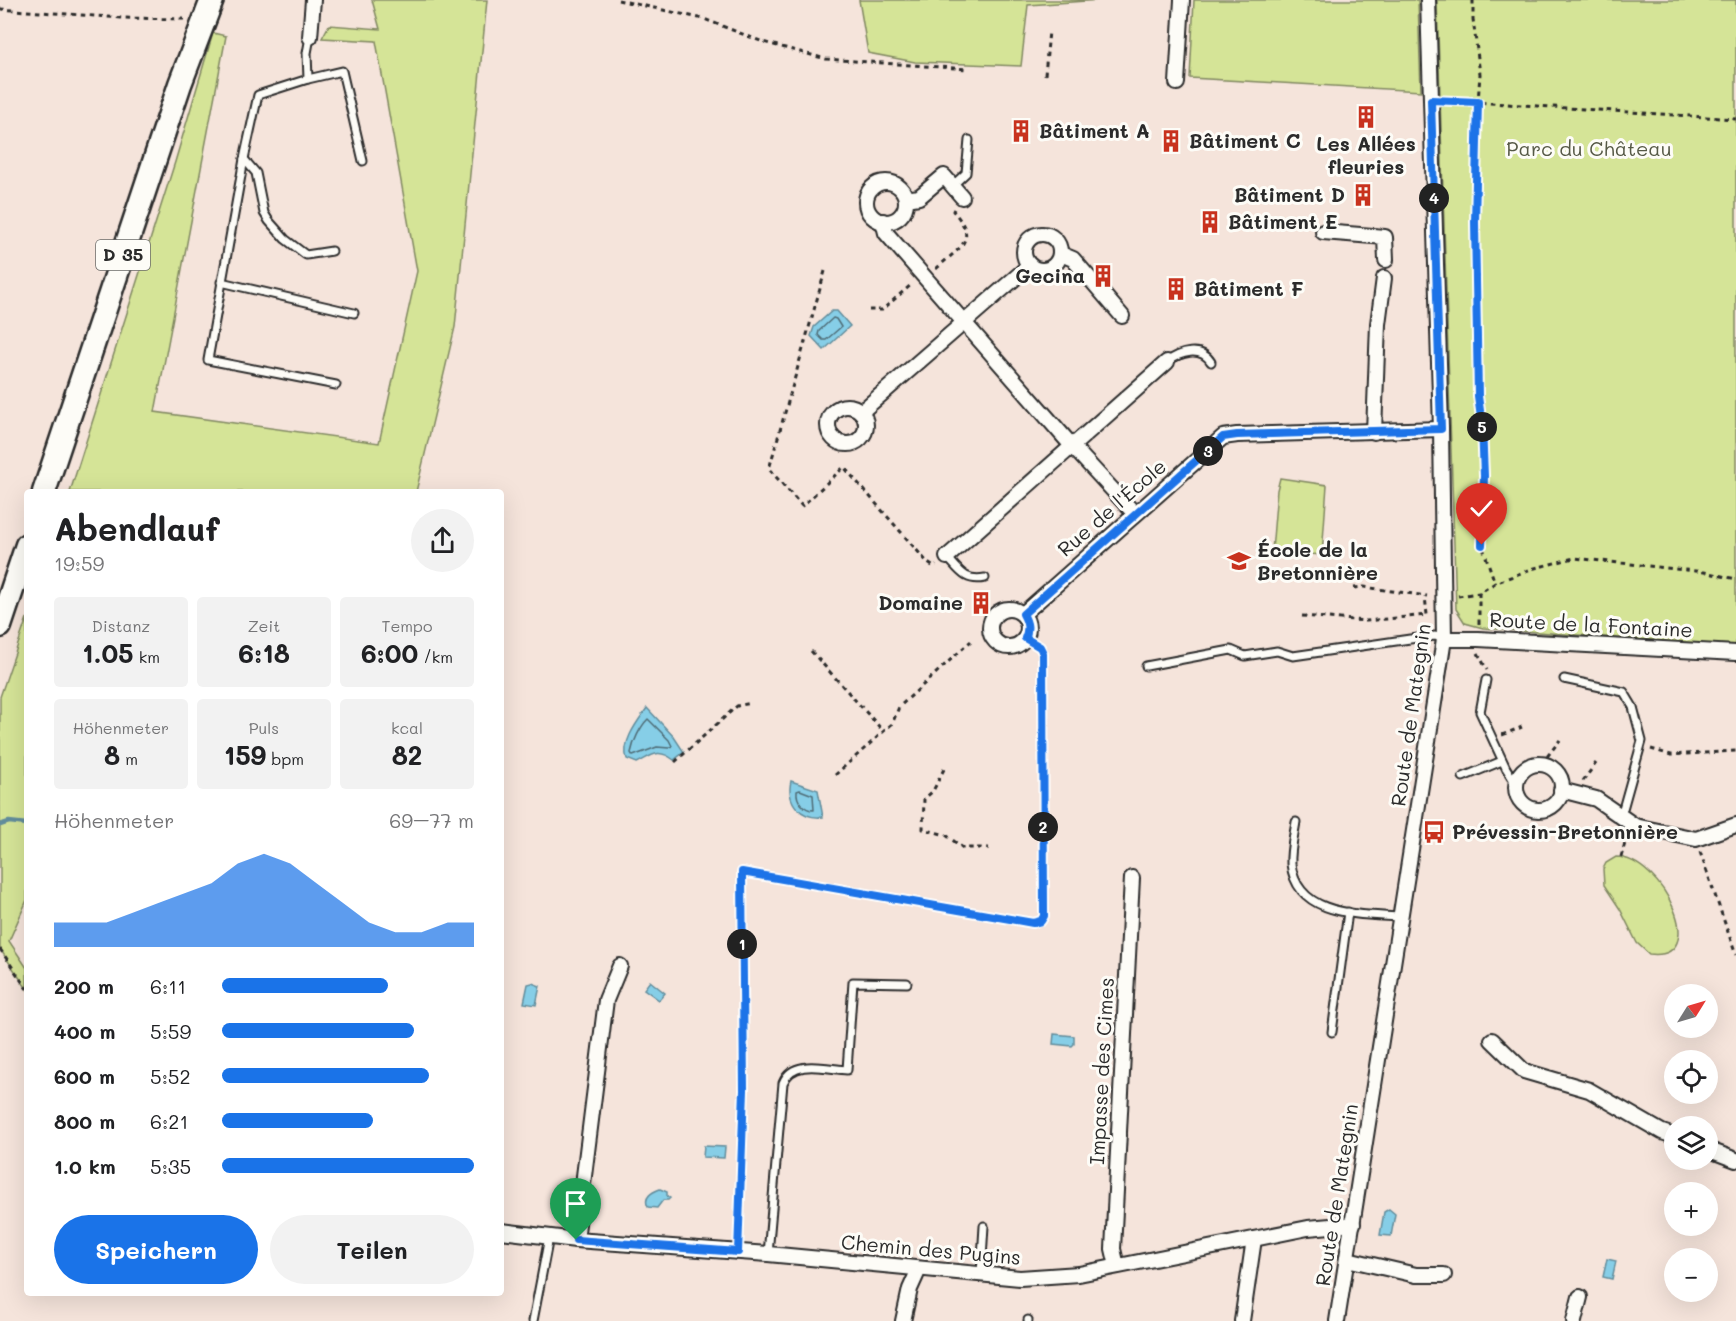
<!DOCTYPE html>
<html lang="de">
<head>
<meta charset="utf-8">
<style>
  body { margin:0; font-family:Mali,sans-serif; background:#f2f2f2; color:#202124; height:100vh; display:flex; flex-direction:column; font-size:22px; white-space:nowrap }
  * { box-sizing:border-box; margin:0 }
  p { font-size:20px; color:#757577 }
  .icon { flex:none; width:33px; height:33px; fill:none; stroke:currentColor; stroke-width:2; stroke-linecap:round; stroke-linejoin:round }
  .map { position:relative; flex:1; overflow:hidden }
  .drawer { position:absolute; left:24px; top:489px; width:480px; height:807px; display:flex; flex-direction:column; background:#fff; border-radius:6px; box-shadow:0 6px 24px #0002 }
  .drawer>* { flex:none }
  .needle { width:39px; rotate:53deg }
  .tools { position:absolute; left:1664px; top:984px; display:grid; gap:12px }
  .tools a { display:grid; place-items:center; width:54px; height:54px; border-radius:50%; background:#fff; box-shadow:0 6px 24px #0002; font-size:30px }
  .pin { position:absolute; display:grid; place-items:center; width:51px; height:51px; color:#fff; margin:-62px -26px; border-radius:50% 50% 50% 0; rotate:-45deg; box-shadow:0 0 6px #0007 }
  .pin .icon { rotate:45deg }
  .km { position:absolute; width:30px; height:30px; margin:-15px; border-radius:50%; background:#222; color:#fff; font-size:16px; line-height:30px; text-align:center }
  .round { display:grid; place-items:center; flex:none; width:63px; height:63px; border-radius:32px; background:#f2f2f2 }
  .summary { display:flex; align-items:center; justify-content:space-between; height:102px; padding:0 30px }
  h1 { font-size:33px; font-weight:700; line-height:45px }
  .figures { display:grid; grid-template-columns:repeat(3,1fr); gap:9px; height:102px; padding:6px 30px }
  .figures div { display:grid; align-content:center; border-radius:6px; background:#f2f2f2; text-align:center }
  .figures b { font-size:26px; font-weight:700 }
  .figures small { font-size:16px; font-weight:400 }
  .figures p { font-size:16px }
  .chart { height:168px; padding:12px 30px }
  .chart p { display:flex; justify-content:space-between }
  .chart svg { width:100%; height:108px; margin-top:6px; fill:#1a73e8; opacity:.7 }
  .action { display:flex; gap:12px; margin-top:auto; padding:12px 30px }
  .action a { flex:1; height:69px; border-radius:36px; background:#1a73e8; color:#fff; font-size:24px; font-weight:700; line-height:69px; text-align:center }
  .action a+a { background:#f2f2f2; color:#202124 }
  ul { padding:0 30px; list-style:none; font-size:20px }
  li { display:grid; grid-template-columns:96px 72px 1fr; align-items:center; height:45px }
  li i { height:15px; border-radius:8px; background:#1a73e8 }
  .map>svg:first-child { display:block }
  .green { fill:#d5e497; stroke:#808861; stroke-width:1.5 }
  .water { fill:#86cee7; stroke:#628d9c; stroke-width:1.5 }
  .lines { fill:none; stroke-linecap:round; stroke-linejoin:round }
  .shore { stroke:#4f6c76; stroke-width:1.5 }
  .stream { stroke:#628d9c; stroke-width:4.5 }
  .service-casing { stroke:#2b2b2b; stroke-width:11 }
  .minor-casing { stroke:#2b2b2b; stroke-width:18 }
  .primary-casing { stroke:#2b2b2b; stroke-width:27 }
  .path { stroke:#2b2b2b; stroke-width:3; stroke-dasharray:4.5 4.5; stroke-linecap:butt }
  .service { stroke:#fdfcf7; stroke-width:7 }
  .minor { stroke:#fdfcf7; stroke-width:14 }
  .primary { stroke:#fdfcf7; stroke-width:22 }
  .route-casing { stroke:#fff; stroke-width:12 }
  .route { stroke:#1a73e8; stroke-width:8 }
  .labels { text-anchor:middle; stroke-width:6; stroke-linejoin:round; paint-order:stroke }
  .shield { fill:#fdfcf7; stroke:#6a6a68; stroke-width:1.5 }
  .shield-label { font-size:18px; font-weight:bold; fill:#2b2b2b }
  .poi-label { font-size:20px; font-weight:bold; fill:#2b2b2b; stroke:#fdfcf7; text-anchor:start }
  .park-label { font-size:20px; fill:#565946; stroke:#fdfcf7 }
  .street-label { font-size:20px; fill:#2b2b2b; stroke:#fdfcf7 }
</style>
</head>
<body>
<div class="map">
<svg width="1736" height="1321" viewBox="0 0 1736 1321">
  <rect width="100%" height="100%" fill="#f5e4db"/>
  <filter id="ink" filterUnits="userSpaceOnUse"><feTurbulence type="fractalNoise" baseFrequency=".0167" numOctaves="2"/><feDisplacementMap in="SourceGraphic" scale="12" xChannelSelector="R" yChannelSelector="G"/><feConvolveMatrix kernelMatrix="1 2 1 2 8 2 1 2 1" color-interpolation-filters="sRGB"/></filter>
  <g filter="url(#ink)">
    <g class="green">
      <path d="M 372,0 L 487,0 L 455,327 L 416,492 L 70,492 L 175,162 L 213,33 L 226,36 L 155,412 L 379,443 L 417,271 L 376,41 L 322,38 L 329,25 L 380,29 Z"/>
      <path d="M 859,0 L 1101,0 L 1028,5 L 1021,66 L 915,62 L 868,53 Z"/>
      <path d="M 1194,0 L 1418,0 L 1421,91 L 1190,78 Z"/>
      <path d="M 1437,0 L 1736,0 L 1736,647 L 1483,628 L 1465,623 L 1456,609 Z"/>
      <path d="M 1280,478 L 1327,485 L 1322,555 L 1272,551 L 1277,490 Z"/>
      <path d="M 27,618 L 27,900 L 9,941 L 27,968 L 27,989 L 0,949 L 0,697 Z"/>
      <path d="M 1616,857 C 1663,858 1712,962 1649,954 L 1637,943 L 1620,909 L 1604,885 L 1603,869 L 1606,863 Z"/>
    </g>
    <g class="water">
      <path d="M 832,311 L 837,311 L 850,326 L 824,350 L 811,336 L 814,327 Z"/>
      <path d="M 647,708 L 674,737 L 684,752 L 674,760 C 658,748 653,755 637,763 L 627,759 C 621,742 638,721 647,708 Z"/>
      <path d="M 791,781 L 818,790 L 823,817 C 801,819 786,803 791,781 Z"/>
      <path d="M 650,981 L 665,993 L 659,1000 L 644,989 Z"/>
      <path d="M 532,983 L 540,986 L 536,1005 L 524,1003 L 528,984 Z"/>
      <path d="M 1054,1034 L 1074,1036 L 1074,1044 L 1072,1046 L 1053,1044 Z"/>
      <path d="M 704,1146 L 725,1147 L 724,1158 L 703,1157 Z"/>
      <path d="M 660,1189 L 667,1192 L 667,1196 L 670,1198 L 668,1200 L 663,1200 L 657,1208 L 648,1207 C 643,1197 652,1192 660,1189 Z"/>
      <path d="M 1389,1209 L 1395,1214 L 1391,1236 L 1380,1235 L 1384,1212 Z"/>
      <path d="M 1607,1259 L 1616,1261 L 1612,1279 L 1603,1277 Z"/>
    </g>
    <g class="lines">
      <g class="shore">
        <path d="M 833,318 L 836,319 L 841,327 L 826,340 L 823,340 L 818,335 L 819,331 Z"/>
        <path d="M 648,719 L 669,740 L 672,746 L 669,748 L 657,747 L 633,756 L 631,753 C 633,742 640,727 648,719 Z"/>
        <path d="M 800,790 L 813,795 L 814,810 C 804,810 796,801 797,791 Z"/>
      </g>
      <path class="stream" d="M 0,825 L 9,822 L 27,824"/>
      <g class="service-casing">
        <g id="service">
          <path d="M 310,37 L 307,53 L 308,79 L 258,95 L 244,159 L 208,360 L 336,385"/>
          <path d="M 308,79 L 342,71 L 363,161"/>
          <path d="M 244,159 L 256,173 L 264,213 L 269,221 L 285,239 L 306,255 L 332,251"/>
          <path d="M 952,186 L 966,173 L 969,140"/>
          <path d="M 221,282 L 354,313"/>
          <path d="M 1167,362 C 1180,352 1201,346 1211,362"/>
          <path d="M 947,557 C 960,571 965,582 985,578"/>
          <path d="M 1146,666 L 1231,650 L 1245,656 L 1277,651 L 1293,656 L 1410,639 L 1435,636 L 1444,639"/>
          <path d="M 1564,679 L 1624,692 L 1633,707 L 1642,741 L 1621,816"/>
          <path d="M 1486,680 L 1480,712 L 1506,768 L 1516,784"/>
          <path d="M 1463,777 L 1502,761"/>
          <path d="M 1296,822 C 1294,835 1290,851 1291,864 C 1297,917 1360,914 1400,917"/>
          <path d="M 1332,1032 L 1348,912"/>
          <path d="M 768,1254 L 783,1083 C 793,1058 826,1069 847,1070 L 853,982 L 907,983"/>
          <path d="M 981,1274 L 984,1226"/>
          <path d="M 1028,1320 L 1028,1321"/>
          <path d="M 533,1321 L 549,1237"/>
        </g>
      </g>
      <g class="minor-casing">
        <g id="minor">
          <path d="M 310,37 L 313,0"/>
          <path d="M 1177,83 L 1182,0"/>
          <circle cx="886" cy="202" r="20"/>
          <path d="M 906,199 L 919,197 L 944,176 L 962,197"/>
          <path d="M 883,221 L 886,233 L 1072,446 L 1135,514"/>
          <path d="M 1323,232 L 1385,237 L 1386,260"/>
          <circle cx="1042" cy="252" r="18"/>
          <path d="M 1061,254 L 1073,259 L 1122,316"/>
          <circle cx="847" cy="425" r="19"/>
          <path d="M 861,412 L 1030,265"/>
          <path d="M 1374,432 L 1378,324 L 1384,278"/>
          <path d="M 947,557 L 1167,362"/>
          <circle cx="1009" cy="628" r="19"/>
          <path d="M 1023,614 L 1223,437 L 1237,435 L 1441,429"/>
          <path d="M 1444,639 L 1478,639 L 1736,653"/>
          <circle cx="1539" cy="787" r="23"/>
          <path d="M 1561,790 L 1596,799 L 1635,826 L 1696,839 L 1736,825"/>
          <path d="M 1492,1040 L 1524,1071 L 1589,1090 L 1662,1132 L 1674,1136"/>
          <path d="M 1707,1149 L 1736,1160"/>
          <path d="M 501,1231 L 576,1240 L 768,1254 L 1020,1278 L 1079,1274 L 1308,1228 L 1353,1224"/>
          <path d="M 576,1240 L 606,1000 L 620,966"/>
          <path d="M 1347,1259 L 1416,1275 L 1444,1275"/>
          <path d="M 1117,1266 L 1113,1249 L 1132,878"/>
          <path d="M 903,1321 L 910,1289 L 919,1269"/>
          <path d="M 1242,1321 L 1254,1239"/>
          <path d="M 1337,1321 L 1444,639 L 1441,429 L 1428,0"/>
          <path d="M 1574,1321 L 1580,1297"/>
        </g>
      </g>
      <g class="primary-casing">
        <g id="primary">
          <path d="M 44,492 L 180,84 L 212,0"/>
          <path d="M 0,626 L 27,545"/>
        </g>
      </g>
      <g class="path">
        <path d="M 618,0 L 704,19 L 763,42 L 826,59 L 968,69"/>
        <path d="M 1473,0 L 1473,19 L 1480,74 L 1478,102 L 1475,222 L 1478,396 L 1482,425 L 1484,476 L 1482,545 L 1495,583"/>
        <path d="M 0,9 L 122,18 L 184,19"/>
        <path d="M 1045,75 L 1049,31"/>
        <path d="M 1445,100 L 1736,119"/>
        <path d="M 936,269 C 959,247 980,241 953,211 L 954,209"/>
        <path d="M 825,271 L 769,469 L 802,506 L 844,467 L 928,563 L 934,567 L 936,565"/>
        <path d="M 869,310 L 882,310 L 912,284"/>
        <path d="M 1354,588 L 1364,587 L 1427,596"/>
        <path d="M 1458,596 L 1479,593 L 1495,583 L 1531,569 L 1574,558 L 1704,572 L 1736,579"/>
        <path d="M 1302,616 L 1366,621 L 1427,615 L 1425,596"/>
        <path d="M 1479,624 L 1479,593"/>
        <path d="M 811,651 L 884,732"/>
        <path d="M 1478,653 L 1487,670"/>
        <path d="M 1502,735 L 1522,727"/>
        <path d="M 1651,749 L 1671,755 L 1736,751"/>
        <path d="M 675,762 L 737,706 L 751,703"/>
        <path d="M 1545,765 L 1546,758 L 1560,740"/>
        <path d="M 944,769 L 933,791 L 924,799 L 923,829 L 946,835 L 963,848 L 989,848"/>
        <path d="M 835,775 L 892,724 L 899,707 L 971,641"/>
        <path d="M 1583,781 L 1596,763"/>
        <path d="M 1700,852 L 1736,955"/>
        <path d="M 1621,857 L 1627,836"/>
        <path d="M 0,949 L 27,989"/>
        <path d="M 739,1238 L 744,1090 L 743,872 L 1033,923 L 1041,921 L 1044,916 L 1043,653 L 1040,647 L 1025,638"/>
      </g>
      <use href="#service" class="service"/>
      <use href="#minor" class="minor"/>
      <use href="#primary" class="primary"/>
    </g>
  </g>
  <g class="lines" filter="url(#ink)">
    <g class="route-casing">
      <path id="route" d="M 576,1240 L 738,1252 L 744,1090 L 742,872 L 1033,923 L 1041,921 L 1044,916 L 1043,653 L 1040,647 L 1025,638 C 1029,629 1028,623 1023,614 L 1223,437 L 1237,435 L 1441,429 L 1431,100 L 1478,102 L 1475,222 L 1478,396 L 1482,425 L 1484,476 L 1482,545"/>
    </g>
    <use href="#route" class="route"/>
  </g>
  <defs>
    <g id="building-bare" transform="scale(1.8)"><path d="M-4-6H4V6H1V3H-1V6H-4ZM-2.5-4.3h1.7v1.8h-1.7ZM.8-4.3h1.7v1.8H.8ZM-2.5-1h1.7V.8h-1.7ZM.8-1h1.7V.8H.8Z" fill="#c8321e" stroke="#fdfcf7" stroke-width="2.5" paint-order="stroke"/></g>
    <g id="school-bare" transform="scale(1.8)"><path d="M0-5L7-2L0 1L-7-2ZM-4 1L0 2.5L4 1V4Q0 6-4 4Z" fill="#c8321e" stroke="#fdfcf7" stroke-width="2.5" paint-order="stroke"/></g>
    <g id="bus-bare" transform="scale(1.8)"><path d="M-5-6H5V4H4V6H2V4H-2V6H-4V4H-5ZM-3.5-4V0h7V-4ZM-3.5 1.2v1.5H-2V1.2ZM2 1.2v1.5H3.5V1.2Z" fill="#c8321e" stroke="#fdfcf7" stroke-width="2.5" paint-order="stroke"/></g>
  </defs>
  <g fill-rule="evenodd">
    <use href="#building-bare" x="1366" y="117"/>
    <use href="#building-bare" x="1021" y="131"/>
    <use href="#building-bare" x="1171" y="141"/>
    <use href="#building-bare" x="1363" y="195"/>
    <use href="#building-bare" x="1210" y="222"/>
    <use href="#building-bare" x="1103" y="276"/>
    <use href="#building-bare" x="1176" y="289"/>
    <use href="#school-bare" x="1239" y="561"/>
    <use href="#building-bare" x="981" y="603"/>
    <use href="#bus-bare" x="1434" y="832"/>
  </g>
  <g class="labels">
    <rect class="shield" x="96" y="240" width="54" height="30" rx="4.5"/>
    <g class="shield-label">
      <text x="123" y="261">D 35</text>
    </g>
    <g class="poi-label">
      <text x="1039" y="138">Bâtiment A</text>
      <text x="1189" y="148">Bâtiment C</text>
      <text x="1366" y="151" text-anchor="middle">Les Allées<tspan x="1366" dy="23">fleuries</tspan></text>
      <text x="1345" y="202" text-anchor="end">Bâtiment D</text>
      <text x="1228" y="229">Bâtiment E</text>
      <text x="1085" y="283" text-anchor="end">Gecina</text>
      <text x="1194" y="296">Bâtiment F</text>
      <text x="1257" y="557">École de la<tspan x="1257" dy="23">Bretonnière</tspan></text>
      <text x="963" y="610" text-anchor="end">Domaine</text>
      <text x="1452" y="839">Prévessin-Bretonnière</text>
    </g>
    <g class="park-label">
      <text x="1589" y="156">Parc du Château</text>
    </g>
    <g class="street-label">
      <text transform="translate(1112 508) rotate(-41)" y="7">Rue de l'École</text>
      <text transform="translate(1591 625) rotate(3)" y="7">Route de la Fontaine</text>
      <text transform="translate(1411 715) rotate(-82)" y="7">Route de Mategnin</text>
      <text transform="translate(1102 1071) rotate(-87)" y="7">Impasse des Cimes</text>
      <text transform="translate(1337 1195) rotate(-81)" y="7">Route de Mategnin</text>
      <text transform="translate(931 1250) rotate(5)" y="7">Chemin des Pugins</text>
    </g>
  </g>
</svg>
<div class="tools">
<a><svg class="needle" viewBox="-14 -14 28 28"><path d="M0-13l5 13h-10z" fill="#e53935"/><path d="M0 13l5-13h-10z" fill="#757577"/></svg></a>
<a><svg class="icon" aria-label="locate" viewBox="0 0 24 24"><circle cx="12" cy="12" r="6"/><path d="M12 2v4M12 18v4M2 12h4M18 12h4"/></svg></a>
<a><svg class="icon" aria-label="layers" viewBox="0 0 24 24"><path d="M12 4l9 5-9 5-9-5zM3 14l9 5 9-5"/></svg></a>
<a>+</a>
<a>−</a>
</div>
<div class="pin" style="left:576px;top:1240px;background:#1e9e55"><svg class="icon" aria-label="arrive" viewBox="0 0 24 24"><path d="M6 21V4h12l-3 4 3 4H6"/></svg></div>
<div class="pin" style="left:1482px;top:545px;background:#d93025"><svg class="icon" aria-label="check" viewBox="0 0 24 24"><path d="M5 12l5 5 9-10"/></svg></div>
<b class="km" style="left:742px;top:944px">1</b>
<b class="km" style="left:1043px;top:827px">2</b>
<b class="km" style="left:1208px;top:451px">3</b>
<b class="km" style="left:1434px;top:198px">4</b>
<b class="km" style="left:1482px;top:427px">5</b>
<section class="drawer">
<div class="summary"><div><h1>Abendlauf</h1><p>19:59</p></div><a class="round"><svg class="icon" aria-label="share" viewBox="0 0 24 24"><path d="M12 15V3M7 8l5-5 5 5M5 13v7h14v-7"/></svg></a></div>
<div class="figures">
<div><p>Distanz</p><b>1.05<small> km</small></b></div>
<div><p>Zeit</p><b>6:18</b></div>
<div><p>Tempo</p><b>6:00<small> /km</small></b></div>
</div>
<div class="figures">
<div><p>Höhenmeter</p><b>8<small> m</small></b></div>
<div><p>Puls</p><b>159<small> bpm</small></b></div>
<div><p>kcal</p><b>82</b></div>
</div>
<div class="chart"><p><span>Höhenmeter</span>69–77 m</p>
<svg viewBox="0 0 160 44" preserveAspectRatio="none"><path d="M0 44V34L10 34L20 34L30 30L40 26L50 22L60 18L70 10L80 6L90 10L100 18L110 26L120 34L130 38L140 38L150 34L160 34V44z"/></svg>
</div>
<ul>
<li><b>200 m</b>6:11<i style="width:66%"></i></li>
<li><b>400 m</b>5:59<i style="width:76%"></i></li>
<li><b>600 m</b>5:52<i style="width:82%"></i></li>
<li><b>800 m</b>6:21<i style="width:60%"></i></li>
<li><b>1.0 km</b>5:35<i style="width:100%"></i></li>
</ul>
<div class="action"><a>Speichern</a><a>Teilen</a></div>
</section>
</div>
</body>
</html>
